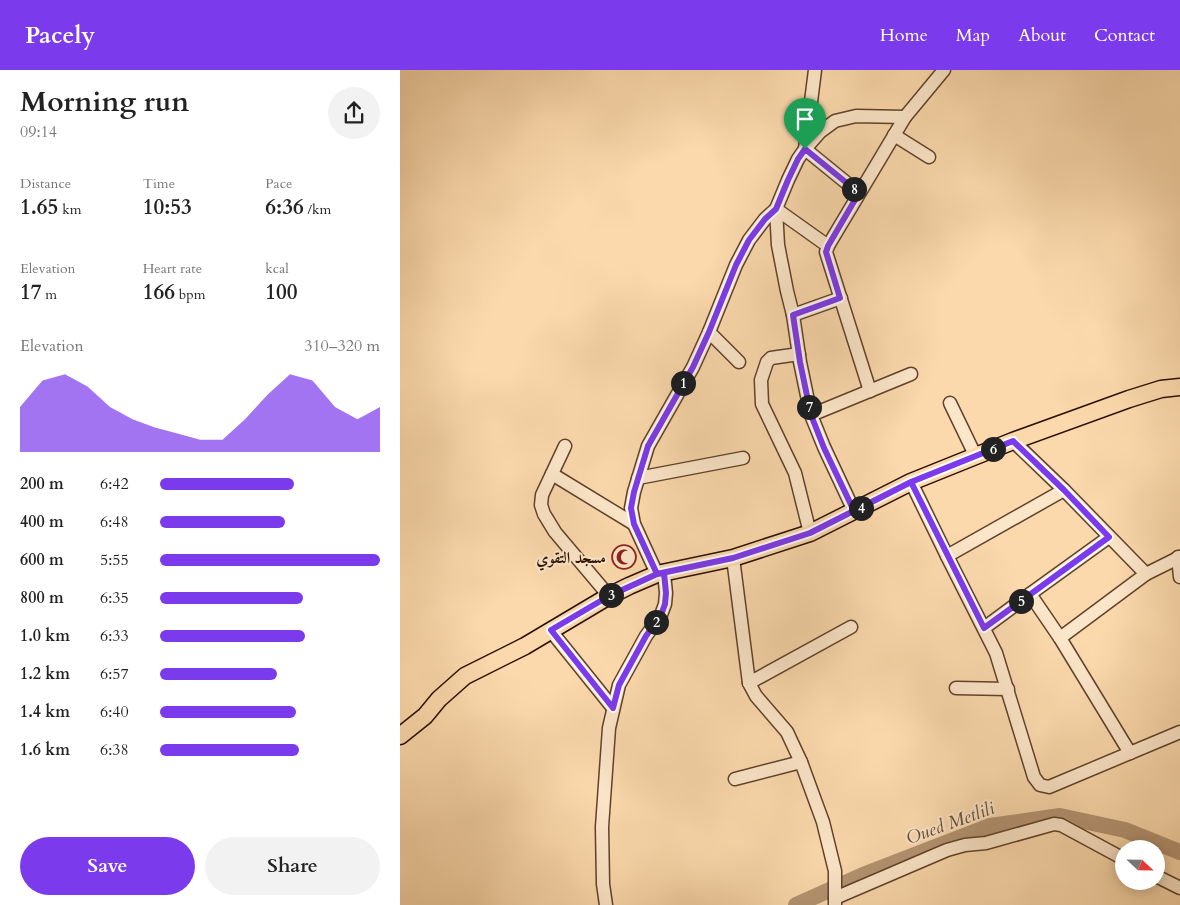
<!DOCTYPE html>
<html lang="en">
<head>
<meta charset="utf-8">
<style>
  body { margin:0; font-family:Cardo,Amiri,serif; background:#f2f2f2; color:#222; height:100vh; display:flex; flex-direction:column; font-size:19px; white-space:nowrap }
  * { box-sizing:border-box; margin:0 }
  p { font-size:16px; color:#767676 }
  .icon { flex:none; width:28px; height:28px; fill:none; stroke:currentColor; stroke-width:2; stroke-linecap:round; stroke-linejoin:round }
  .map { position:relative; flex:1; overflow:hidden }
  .side { display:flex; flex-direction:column; background:#fff; width:400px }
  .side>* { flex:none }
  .needle { width:32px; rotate:112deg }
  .buttons { position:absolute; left:715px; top:770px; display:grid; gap:10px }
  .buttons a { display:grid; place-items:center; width:50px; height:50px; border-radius:50%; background:#fff; box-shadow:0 2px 12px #0003; font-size:25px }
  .pin { position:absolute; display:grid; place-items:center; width:42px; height:42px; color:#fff; margin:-51px -21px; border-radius:50% 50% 50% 0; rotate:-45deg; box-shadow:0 0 5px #0007 }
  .pin .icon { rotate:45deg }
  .km { position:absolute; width:25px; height:25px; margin:-12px; border-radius:50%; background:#222; color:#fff; font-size:14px; line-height:25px; text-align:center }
  .round { display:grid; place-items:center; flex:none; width:52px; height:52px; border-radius:26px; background:#f2f2f2 }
  .overview { display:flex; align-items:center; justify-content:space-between; height:85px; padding:0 20px }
  h1 { font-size:28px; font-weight:600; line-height:38px }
  .stats { display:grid; grid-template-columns:repeat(3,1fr); gap:8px; height:85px; padding:5px 20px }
  .stats div { display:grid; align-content:center }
  .stats b { font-size:21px; font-weight:600 }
  .stats small { font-size:14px; font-weight:400 }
  .stats p { font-size:14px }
  .chart { height:140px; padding:10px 20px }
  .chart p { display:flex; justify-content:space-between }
  .chart svg { width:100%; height:90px; margin-top:5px; fill:#7c3aed; opacity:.7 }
  .primary-button { display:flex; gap:10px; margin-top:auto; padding:10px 20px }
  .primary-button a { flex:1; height:58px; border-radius:30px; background:#7c3aed; color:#fff; font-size:20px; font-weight:600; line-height:58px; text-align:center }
  .primary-button a+a { background:#f2f2f2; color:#222 }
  ul { padding:0 20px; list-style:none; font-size:16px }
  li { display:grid; grid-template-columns:80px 60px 1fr; align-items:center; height:38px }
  li i { height:12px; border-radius:6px; background:#7c3aed }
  header { display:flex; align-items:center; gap:30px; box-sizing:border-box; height:70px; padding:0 25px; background:#7c3aed; color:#fff }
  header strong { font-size:24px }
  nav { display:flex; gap:28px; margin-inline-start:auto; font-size:18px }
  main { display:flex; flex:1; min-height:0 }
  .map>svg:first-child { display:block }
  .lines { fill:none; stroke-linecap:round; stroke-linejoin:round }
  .river { stroke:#b49472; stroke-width:16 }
  .minor-casing { stroke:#5f422b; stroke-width:15 }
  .major-casing { stroke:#2b0f00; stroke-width:19 }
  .minor { stroke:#fce6c9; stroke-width:12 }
  .major { stroke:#fbd9ac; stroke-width:16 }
  .route-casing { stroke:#fff; stroke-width:10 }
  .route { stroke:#7c3aed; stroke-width:6 }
  .labels { text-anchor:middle; stroke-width:4; stroke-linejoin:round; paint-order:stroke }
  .poi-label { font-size:16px; font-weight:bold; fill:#2b0f00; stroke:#fce6c9; text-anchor:end }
  .water-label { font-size:18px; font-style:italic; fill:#694b33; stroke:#fce6c9 }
</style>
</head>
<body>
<header>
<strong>Pacely</strong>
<nav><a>Home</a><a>Map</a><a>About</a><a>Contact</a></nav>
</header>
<main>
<section class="side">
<div class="overview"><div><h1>Morning run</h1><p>09:14</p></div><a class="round"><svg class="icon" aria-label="share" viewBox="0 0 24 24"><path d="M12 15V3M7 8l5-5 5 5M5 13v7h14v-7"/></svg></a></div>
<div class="stats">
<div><p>Distance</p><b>1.65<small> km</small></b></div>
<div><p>Time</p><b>10:53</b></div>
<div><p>Pace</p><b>6:36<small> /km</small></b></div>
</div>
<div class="stats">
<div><p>Elevation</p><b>17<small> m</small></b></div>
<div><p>Heart rate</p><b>166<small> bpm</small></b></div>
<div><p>kcal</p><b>100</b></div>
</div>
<div class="chart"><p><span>Elevation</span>310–320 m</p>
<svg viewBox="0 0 160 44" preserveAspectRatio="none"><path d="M0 44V22L10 9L20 6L30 12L40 22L50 28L60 32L70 35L80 38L90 38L100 28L110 16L120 6L130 9L140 22L150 28L160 22V44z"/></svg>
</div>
<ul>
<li><b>200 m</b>6:42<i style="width:61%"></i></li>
<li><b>400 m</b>6:48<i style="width:57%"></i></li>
<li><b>600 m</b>5:55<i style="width:100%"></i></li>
<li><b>800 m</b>6:35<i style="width:65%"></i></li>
<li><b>1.0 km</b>6:33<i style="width:66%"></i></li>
<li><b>1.2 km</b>6:57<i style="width:53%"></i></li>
<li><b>1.4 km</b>6:40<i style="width:62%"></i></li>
<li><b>1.6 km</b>6:38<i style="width:63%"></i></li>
</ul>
<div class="primary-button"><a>Save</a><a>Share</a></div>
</section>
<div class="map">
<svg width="780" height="835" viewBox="0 0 780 835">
  <rect width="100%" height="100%" fill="#fbd9ac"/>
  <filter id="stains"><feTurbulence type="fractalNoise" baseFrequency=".004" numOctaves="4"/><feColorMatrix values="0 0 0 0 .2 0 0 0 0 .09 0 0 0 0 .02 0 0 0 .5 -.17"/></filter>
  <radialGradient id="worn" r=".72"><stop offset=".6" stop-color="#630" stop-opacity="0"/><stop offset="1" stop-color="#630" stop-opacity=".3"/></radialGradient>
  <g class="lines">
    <path class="river" d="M 396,835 L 463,805 L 590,756 L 660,746 L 725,760 L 780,782"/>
    <g class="minor-casing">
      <g id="minor">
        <path d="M 415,0 L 405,79 L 459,123"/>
        <path d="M 494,65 L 529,87"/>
        <path d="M 393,245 L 441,228"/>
        <path d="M 309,262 L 339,292"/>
        <path d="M 399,284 L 371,288 L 367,292 L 361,310 L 362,334 L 395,403 L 410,463"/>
        <path d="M 470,321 L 426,182 L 428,176 L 505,47 L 544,0"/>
        <path d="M 550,333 L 576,387"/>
        <path d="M 411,345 L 511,304"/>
        <path d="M 613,371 L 664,420 L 746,504 L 780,487"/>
        <path d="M 165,376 L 142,425 L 141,435 L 144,444 L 155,462 L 209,526"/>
        <path d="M 152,404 L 234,454"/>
        <path d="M 238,408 L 343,388"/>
        <path d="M 511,412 L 547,486"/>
        <path d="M 664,420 L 547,486 L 596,583 L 634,707 L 640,715 L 649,717 L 780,662"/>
        <path d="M 454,441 L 424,377 L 411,345 L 400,292 L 393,245 L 387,221 L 378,175 L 376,139 L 388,110 L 398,89 L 405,79 L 420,62 L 435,51 L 456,46 L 505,47"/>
        <path d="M 709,467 L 630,524 L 660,568 L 730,683"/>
        <path d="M 778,487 L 780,507"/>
        <path d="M 333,488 L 349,613 L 356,626 L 387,662 L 401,692 L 423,752 L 435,801 L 435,835"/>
        <path d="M 257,504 L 234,454 L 231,438 L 234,422 L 248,376 L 293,297 L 309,262 L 336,195 L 349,170 L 365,149 L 376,139 L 428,176"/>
        <path d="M 584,558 L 630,524"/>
        <path d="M 151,561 L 213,638"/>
        <path d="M 660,568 L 746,504"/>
        <path d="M 349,613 L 451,557"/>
        <path d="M 556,618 L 608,619"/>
        <path d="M 335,709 L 401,692"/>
        <path d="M 756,806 L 780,818"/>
        <path d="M 435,828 L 547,780 L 565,775 L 586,773 L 654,754 L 661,755 L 724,789"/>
        <path d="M 206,835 L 203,814 L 202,757 L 209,658 L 219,615 L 246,566 L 261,545 L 265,534 L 266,523 L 264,503"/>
      </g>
    </g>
    <g class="major-casing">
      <path id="major" d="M 0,666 L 25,646 L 39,629 L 65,606 L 125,576 L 209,526 L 229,516 L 257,504 L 333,488 L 410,463 L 511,412 L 613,371 L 729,329 L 761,319 L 780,317"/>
    </g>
    <use href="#minor" class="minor"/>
    <use href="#major" class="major"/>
  </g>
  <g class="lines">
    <g class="route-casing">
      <path id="route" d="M 405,79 L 398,89 L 388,110 L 376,139 L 365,149 L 349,170 L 336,195 L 309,262 L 293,297 L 248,376 L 234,422 L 231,438 L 234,454 L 257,504 L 264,503 L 266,523 L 265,534 L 261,545 L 246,566 L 219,615 L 213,638 L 151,560 L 209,526 L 257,504 L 333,488 L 410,463 L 511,412 L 584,558 L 709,467 L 664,420 L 613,371 L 511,412 L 454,441 L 424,378 L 411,345 L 400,292 L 393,245 L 440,228 L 426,182 L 428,176 L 459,123 L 405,79"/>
    </g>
    <use href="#route" class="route"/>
  </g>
  <defs>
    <g id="mosque-ring" transform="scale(1.25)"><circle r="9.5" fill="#fce6c9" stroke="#8f2418" stroke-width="1.5"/><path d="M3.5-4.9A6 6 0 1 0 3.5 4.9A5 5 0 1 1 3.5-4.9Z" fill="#8f2418"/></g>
  </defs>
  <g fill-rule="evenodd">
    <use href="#mosque-ring" x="224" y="487"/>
  </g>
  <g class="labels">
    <g class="poi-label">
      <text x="206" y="493">مسجد التقوي</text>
    </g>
    <g class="water-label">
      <text transform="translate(550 753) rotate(-20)" y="6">Oued Metlili</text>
    </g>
  </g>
  <rect width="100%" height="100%" filter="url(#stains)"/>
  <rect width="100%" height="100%" fill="url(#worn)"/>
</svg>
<div class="buttons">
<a><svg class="needle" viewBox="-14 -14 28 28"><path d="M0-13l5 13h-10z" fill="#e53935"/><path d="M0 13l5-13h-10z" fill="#767676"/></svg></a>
</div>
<div class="pin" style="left:405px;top:79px;background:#1e9e55"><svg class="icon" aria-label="arrive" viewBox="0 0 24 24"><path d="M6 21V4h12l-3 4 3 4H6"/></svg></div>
<b class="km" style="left:283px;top:313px">1</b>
<b class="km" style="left:256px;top:552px">2</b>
<b class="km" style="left:211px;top:525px">3</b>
<b class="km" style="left:461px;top:438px">4</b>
<b class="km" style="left:621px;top:531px">5</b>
<b class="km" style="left:593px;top:379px">6</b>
<b class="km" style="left:409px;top:337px">7</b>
<b class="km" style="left:454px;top:119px">8</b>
</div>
</main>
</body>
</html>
